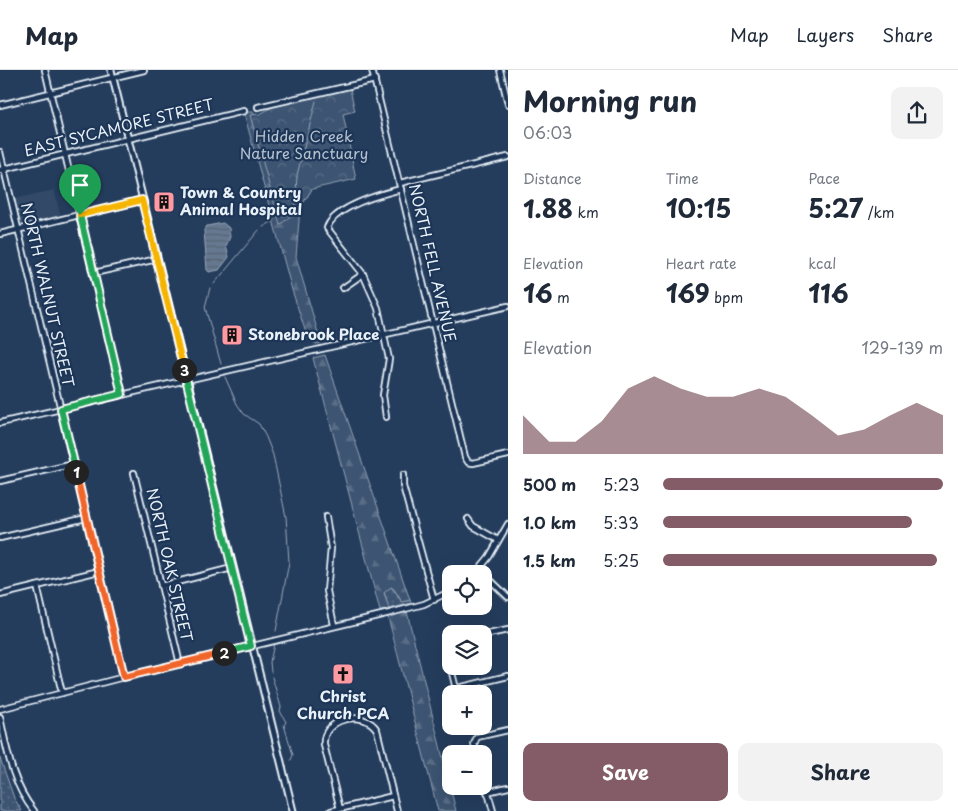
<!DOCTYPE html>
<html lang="en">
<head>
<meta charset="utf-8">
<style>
  body { margin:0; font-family:"Playpen Sans",sans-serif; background:#f2f2f3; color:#1f2937; height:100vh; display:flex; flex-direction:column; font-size:19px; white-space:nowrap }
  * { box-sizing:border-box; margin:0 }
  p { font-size:16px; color:#747a83 }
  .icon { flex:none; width:28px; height:28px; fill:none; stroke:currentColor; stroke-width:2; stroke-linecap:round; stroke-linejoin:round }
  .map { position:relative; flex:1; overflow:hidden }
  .sheet { display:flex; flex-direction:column; background:#fff; width:450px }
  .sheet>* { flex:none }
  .controls { position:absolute; left:442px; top:495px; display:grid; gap:10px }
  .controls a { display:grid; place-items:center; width:50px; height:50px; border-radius:10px; background:#fff; box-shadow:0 5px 20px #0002; font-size:25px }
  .pin { position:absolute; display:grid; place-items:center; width:42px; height:42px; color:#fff; margin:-51px -21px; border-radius:50% 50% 50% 0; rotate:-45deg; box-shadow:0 0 5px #0007 }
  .pin .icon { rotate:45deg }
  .km { position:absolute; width:25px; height:25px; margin:-12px; border-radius:50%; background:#222; color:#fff; font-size:14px; line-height:25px; text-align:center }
  .round { display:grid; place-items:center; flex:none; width:52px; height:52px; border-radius:10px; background:#f2f2f3 }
  .head { display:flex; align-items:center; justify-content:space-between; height:85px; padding:0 15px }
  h1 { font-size:28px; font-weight:700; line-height:38px }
  .stats { display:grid; grid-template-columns:repeat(3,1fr); gap:8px; height:85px; padding:5px 15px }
  .stats div { display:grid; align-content:center }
  .stats b { font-size:25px; font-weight:700 }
  .stats small { font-size:14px; font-weight:400 }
  .stats p { font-size:14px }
  .chart { height:140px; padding:10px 15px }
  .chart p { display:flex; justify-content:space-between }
  .chart svg { width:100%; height:90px; margin-top:5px; fill:#845c67; opacity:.7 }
  .primary-button { display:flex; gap:10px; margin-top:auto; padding:10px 15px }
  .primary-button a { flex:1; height:58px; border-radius:10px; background:#845c67; color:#fff; font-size:20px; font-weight:700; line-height:58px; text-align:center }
  .primary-button a+a { background:#f2f2f3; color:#1f2937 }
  ul { padding:0 15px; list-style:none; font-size:16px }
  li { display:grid; grid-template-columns:80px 60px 1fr; align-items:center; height:38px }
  li i { height:12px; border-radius:6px; background:#845c67 }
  header { display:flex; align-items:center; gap:30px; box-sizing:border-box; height:70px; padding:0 25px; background:#fff; border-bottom:1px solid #e0e1e3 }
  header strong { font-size:24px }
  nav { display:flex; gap:28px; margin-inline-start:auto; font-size:18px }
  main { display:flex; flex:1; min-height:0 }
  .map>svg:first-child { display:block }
  .built { fill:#334a68 }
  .grass { fill:url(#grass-dots); stroke:#93a2b5 }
  .forest { fill:url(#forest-firs); stroke:#93a2b5 }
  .park { fill:url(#park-crowns); stroke:#93a2b5 }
  .water { fill:url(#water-rules); stroke:#99a8ba }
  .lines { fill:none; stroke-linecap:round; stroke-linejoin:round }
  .stream { stroke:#99a8ba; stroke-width:1 }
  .minor-casing { stroke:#e8f1f8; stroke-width:8 }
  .major-casing { stroke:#e8f1f8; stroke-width:9 }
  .minor { stroke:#1d3557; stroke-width:4.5 }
  .major { stroke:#1d3557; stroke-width:5 }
  .split-1-casing { stroke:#fff; stroke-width:10 }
  .split-2-casing { stroke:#fff; stroke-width:10 }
  .split-3-casing { stroke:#fff; stroke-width:10 }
  .split-4-casing { stroke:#fff; stroke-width:10 }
  .split-1 { stroke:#22a559; stroke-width:6 }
  .split-2 { stroke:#f0652b; stroke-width:6 }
  .split-3 { stroke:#22a559; stroke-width:6 }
  .split-4 { stroke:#f5b400; stroke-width:6 }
  .labels { text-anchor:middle; stroke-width:4.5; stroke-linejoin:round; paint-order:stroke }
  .street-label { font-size:15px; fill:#e8f1f8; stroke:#1d3557 }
  .park-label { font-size:15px; fill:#b5c2d0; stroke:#1d3557 }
  .poi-label { font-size:15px; font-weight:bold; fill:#e8f1f8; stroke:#1d3557; text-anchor:start }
</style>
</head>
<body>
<header>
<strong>Map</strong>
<nav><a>Map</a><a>Layers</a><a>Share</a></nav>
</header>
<main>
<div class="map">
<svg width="508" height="741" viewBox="0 0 508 741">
  <defs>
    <pattern id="grass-dots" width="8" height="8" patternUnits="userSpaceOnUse" patternTransform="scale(1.25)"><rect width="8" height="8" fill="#3e5472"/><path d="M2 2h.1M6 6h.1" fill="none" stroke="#5a6d87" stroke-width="1.8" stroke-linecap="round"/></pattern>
    <pattern id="forest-firs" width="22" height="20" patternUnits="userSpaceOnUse" patternTransform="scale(1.25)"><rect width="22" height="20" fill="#3e5472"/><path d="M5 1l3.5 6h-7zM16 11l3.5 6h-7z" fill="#5a6d87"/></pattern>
    <pattern id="park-crowns" width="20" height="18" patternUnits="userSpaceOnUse" patternTransform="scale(1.25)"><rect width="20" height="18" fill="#3e5472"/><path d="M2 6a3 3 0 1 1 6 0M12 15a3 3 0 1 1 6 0" fill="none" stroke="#5a6d87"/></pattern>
    <pattern id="water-rules" width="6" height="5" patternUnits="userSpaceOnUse" patternTransform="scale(1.25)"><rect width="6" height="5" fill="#657890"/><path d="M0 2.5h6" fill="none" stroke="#576270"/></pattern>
  </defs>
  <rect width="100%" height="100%" fill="#253d5d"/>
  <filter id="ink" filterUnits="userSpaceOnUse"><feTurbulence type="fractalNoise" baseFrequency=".02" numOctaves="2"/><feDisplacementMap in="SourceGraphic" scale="10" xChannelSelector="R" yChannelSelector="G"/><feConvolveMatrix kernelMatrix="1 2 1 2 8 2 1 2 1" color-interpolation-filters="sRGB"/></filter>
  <g filter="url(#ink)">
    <path class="built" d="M 54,120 L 61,147 L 21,155 L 14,129 Z"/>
    <g class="grass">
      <path d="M 391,517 L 402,532 L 410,530 L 411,533 L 389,539 L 384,522 Z"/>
      <path d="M 0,688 L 14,728 L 22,741 L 0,741 Z"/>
    </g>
    <g class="forest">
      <path d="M 247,42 L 253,42 L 255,47 L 312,119 L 300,138 L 296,187 L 321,273 L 316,274 L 308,269 L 292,220 L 244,43 Z"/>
      <path d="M 325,285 L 410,530 L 402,532 L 394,519 L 391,517 L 384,523 L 389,539 L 380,541 L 313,288 Z"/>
      <path d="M 407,542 L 456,741 L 438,741 L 388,547 Z"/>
    </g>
    <path class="park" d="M 350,19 L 355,41 L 343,44 L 356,109 L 312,119 L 300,138 L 280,155 L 250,45 L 260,44 L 274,36 Z"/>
    <path class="water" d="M 223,153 L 229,158 L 230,167 L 226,176 L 229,187 L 219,200 L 209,202 L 207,200 L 204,160 L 207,156 Z"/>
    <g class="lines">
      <g class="stream">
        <path d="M 283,147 L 295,141 L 297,105 L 316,31"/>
        <path d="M 263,157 L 275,150"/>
        <path d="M 214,214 L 259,160"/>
        <path d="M 210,218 L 205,237 L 221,294"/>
        <path d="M 225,307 L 237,334 L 244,344 L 259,354 L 266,367 L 273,385 L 286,447 L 289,492 L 276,561"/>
        <path d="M 271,602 L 270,592 L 274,574"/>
        <path d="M 272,607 L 281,637 L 280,641 L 286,652 L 284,655 L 293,685 L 291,690"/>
      </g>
      <g class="minor-casing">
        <g id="minor">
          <path d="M 45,0 L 122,324"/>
          <path d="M 372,0 L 465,387 L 468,392 L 473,393 L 508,385"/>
          <path d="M 500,0 L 508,34"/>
          <path d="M 0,35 L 144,0"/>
          <path d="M 258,37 L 375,10"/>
          <path d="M 0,82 L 124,607"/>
          <path d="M 0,100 L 244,41"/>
          <path d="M 400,113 L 508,87"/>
          <path d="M 0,164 L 142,130"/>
          <path d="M 94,203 L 157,189"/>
          <path d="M 343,218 L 363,204"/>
          <path d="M 386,347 L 383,325 L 389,289 L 378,238 L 363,204 L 327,158 C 334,137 381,124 401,119"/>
          <path d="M 0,353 L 508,236"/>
          <path d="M 134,403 L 180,594"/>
          <path d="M 403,405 L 403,416 L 434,530"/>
          <path d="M 0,411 L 74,394"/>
          <path d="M 326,447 L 331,478 L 327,521 L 334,555"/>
          <path d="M 468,449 L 473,456 L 498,470"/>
          <path d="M 0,468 L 86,448"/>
          <path d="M 475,504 L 489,487 L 508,454"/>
          <path d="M 484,504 L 508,527"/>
          <path d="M 37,516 L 62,623"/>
          <path d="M 161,516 L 232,498"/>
          <path d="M 0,525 L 99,501"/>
          <path d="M 484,565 L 508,560"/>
          <path d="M 451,573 L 446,578 L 455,615 L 458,618 L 508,606"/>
          <path d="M 0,639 L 124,607 L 390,543 L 424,534 L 451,521"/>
          <path d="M 0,647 C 7,680 12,714 34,741"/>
          <path d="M 477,684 L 474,674 L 477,667 L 508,660"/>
          <path d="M 484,708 L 493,741"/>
          <path d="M 487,722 L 508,717"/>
          <path d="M 340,739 L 324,675 C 321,649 364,638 377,660 L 397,741"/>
          <path d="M 331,741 L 393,726"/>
        </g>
      </g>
      <g class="major-casing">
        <path id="major" d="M 111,0 L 293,741"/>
      </g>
      <use href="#minor" class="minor"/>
      <use href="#major" class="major"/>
    </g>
  </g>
  <g class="lines" filter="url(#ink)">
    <g class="split-1-casing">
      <path id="split-1" d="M 76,402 L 61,339 L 122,324 L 80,145"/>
    </g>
    <g class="split-2-casing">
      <path id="split-2" d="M 76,402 L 124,607 L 224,583"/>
    </g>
    <g class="split-3-casing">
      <path id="split-3" d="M 184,300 L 251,576 L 224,583"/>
    </g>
    <g class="split-4-casing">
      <path id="split-4" d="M 80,145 L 142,130 L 184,300"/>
    </g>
    <use href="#split-1" class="split-1"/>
    <use href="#split-2" class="split-2"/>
    <use href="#split-3" class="split-3"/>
    <use href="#split-4" class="split-4"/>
  </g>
  <defs>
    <g id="building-square" transform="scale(1.125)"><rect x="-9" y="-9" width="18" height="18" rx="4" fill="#ff9aa2" stroke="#1d3557"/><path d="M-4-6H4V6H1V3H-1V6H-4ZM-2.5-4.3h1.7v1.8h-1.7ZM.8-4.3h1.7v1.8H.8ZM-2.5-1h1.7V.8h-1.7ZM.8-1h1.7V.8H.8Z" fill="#111"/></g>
    <g id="church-square" transform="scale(1.125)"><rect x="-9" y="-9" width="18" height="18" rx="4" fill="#ff9aa2" stroke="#1d3557"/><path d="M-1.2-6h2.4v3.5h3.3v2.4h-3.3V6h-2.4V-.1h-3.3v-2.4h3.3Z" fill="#111"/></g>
  </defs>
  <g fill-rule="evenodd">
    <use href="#building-square" x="164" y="132"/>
    <use href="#building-square" x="232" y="265"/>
    <use href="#church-square" x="343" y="604"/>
  </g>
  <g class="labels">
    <g class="street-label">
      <text transform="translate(119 58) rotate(-14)" y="5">EAST SYCAMORE STREET</text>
      <text transform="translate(432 193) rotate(77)" y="5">NORTH FELL AVENUE</text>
      <text transform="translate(47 225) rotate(77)" y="5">NORTH WALNUT STREET</text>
      <text transform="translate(169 495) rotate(77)" y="5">NORTH OAK STREET</text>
    </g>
    <g class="park-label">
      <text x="304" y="72">Hidden Creek<tspan x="304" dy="17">Nature Sanctuary</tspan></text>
    </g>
    <g class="poi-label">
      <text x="180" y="128">Town &amp; Country<tspan x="180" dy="17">Animal Hospital</tspan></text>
      <text x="248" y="270">Stonebrook Place</text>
      <text x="343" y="632" text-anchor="middle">Christ<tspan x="343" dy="17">Church PCA</tspan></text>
    </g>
  </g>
</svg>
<div class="controls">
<a><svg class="icon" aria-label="locate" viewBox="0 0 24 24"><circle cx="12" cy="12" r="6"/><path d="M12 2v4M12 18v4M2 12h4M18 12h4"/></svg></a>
<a><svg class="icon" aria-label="layers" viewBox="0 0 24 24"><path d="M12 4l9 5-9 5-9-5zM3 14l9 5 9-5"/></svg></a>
<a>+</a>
<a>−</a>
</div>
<div class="pin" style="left:80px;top:145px;background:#1e9e55"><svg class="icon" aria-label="arrive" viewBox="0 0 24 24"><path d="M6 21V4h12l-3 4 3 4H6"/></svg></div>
<b class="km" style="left:76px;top:402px">1</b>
<b class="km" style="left:224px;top:583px">2</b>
<b class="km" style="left:184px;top:300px">3</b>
</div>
<section class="sheet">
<div class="head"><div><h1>Morning run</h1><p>06:03</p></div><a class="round"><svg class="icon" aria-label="share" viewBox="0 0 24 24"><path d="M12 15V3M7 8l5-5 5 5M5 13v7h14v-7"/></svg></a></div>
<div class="stats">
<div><p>Distance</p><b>1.88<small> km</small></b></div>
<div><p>Time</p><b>10:15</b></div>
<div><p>Pace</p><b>5:27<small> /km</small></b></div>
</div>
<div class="stats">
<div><p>Elevation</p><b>16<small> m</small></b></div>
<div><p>Heart rate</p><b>169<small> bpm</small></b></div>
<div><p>kcal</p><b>116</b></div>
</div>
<div class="chart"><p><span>Elevation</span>129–139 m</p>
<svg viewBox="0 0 160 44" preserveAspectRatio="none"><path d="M0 44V25L10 38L20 38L30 28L40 12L50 6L60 12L70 16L80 16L90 12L100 16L110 25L120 35L130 32L140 25L150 19L160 25V44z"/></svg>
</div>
<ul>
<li><b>500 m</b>5:23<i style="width:100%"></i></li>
<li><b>1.0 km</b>5:33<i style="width:89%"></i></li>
<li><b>1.5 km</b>5:25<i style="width:98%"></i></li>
</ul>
<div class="primary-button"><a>Save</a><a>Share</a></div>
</section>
</main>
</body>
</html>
